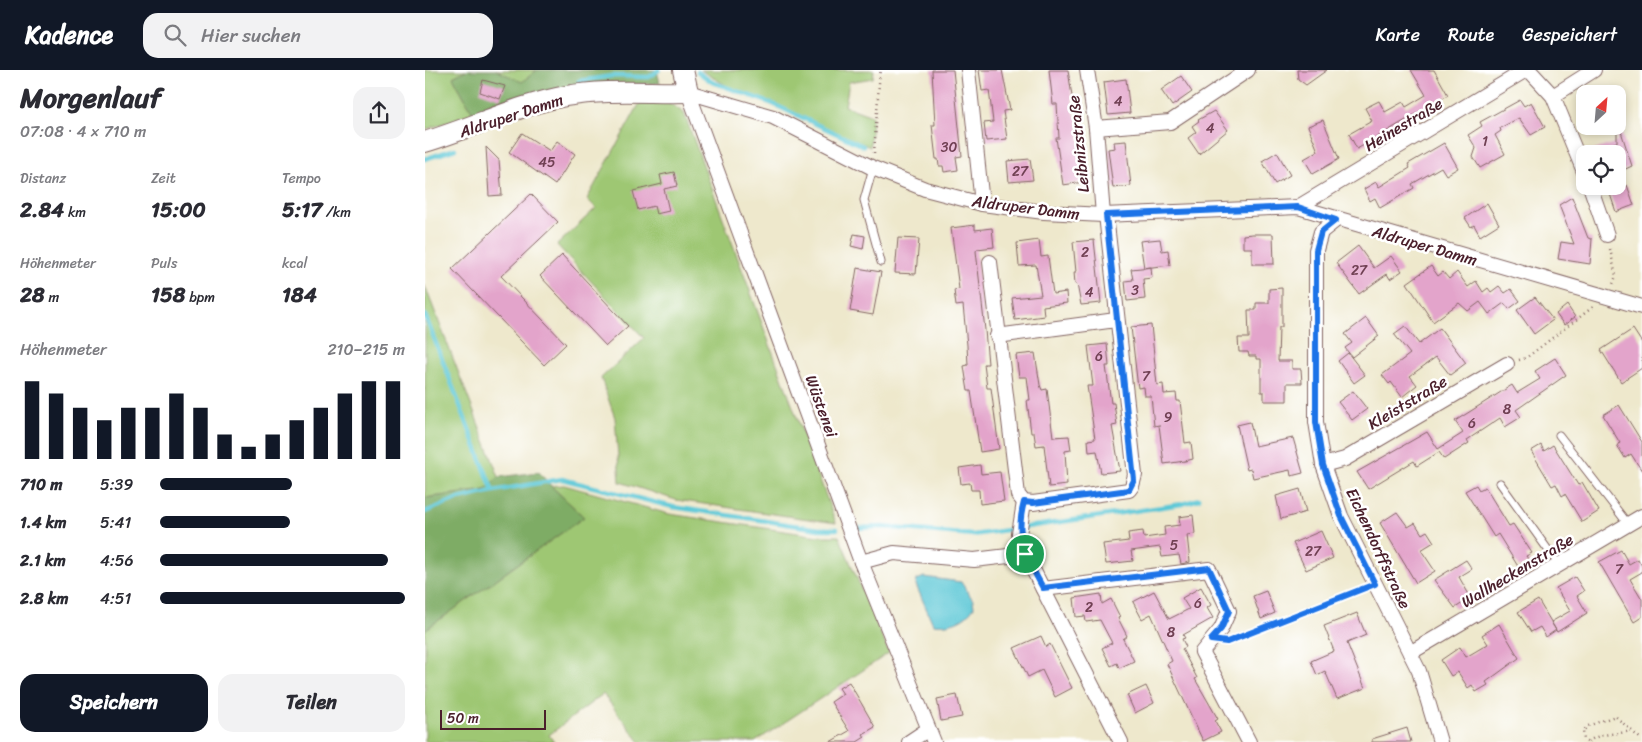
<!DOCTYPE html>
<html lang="de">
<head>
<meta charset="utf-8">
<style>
  body { margin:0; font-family:Sriracha,sans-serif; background:#f2f2f3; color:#2b2b33; height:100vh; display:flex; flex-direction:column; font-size:19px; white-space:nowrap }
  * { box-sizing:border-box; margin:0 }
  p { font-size:16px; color:#7c7c81 }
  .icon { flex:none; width:28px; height:28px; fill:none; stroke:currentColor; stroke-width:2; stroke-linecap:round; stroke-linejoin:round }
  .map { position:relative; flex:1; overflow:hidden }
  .side { display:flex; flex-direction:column; background:#fff; width:425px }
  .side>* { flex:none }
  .needle { width:32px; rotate:26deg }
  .buttons { position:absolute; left:1151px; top:15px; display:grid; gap:10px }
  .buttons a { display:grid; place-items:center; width:50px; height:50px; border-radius:10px; background:#fff; box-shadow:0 2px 8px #0003; font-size:25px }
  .scale { position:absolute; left:15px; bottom:12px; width:106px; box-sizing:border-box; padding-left:5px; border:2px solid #4a1f2b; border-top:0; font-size:14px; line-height:18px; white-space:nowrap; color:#4a1f2b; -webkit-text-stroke:4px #fff; paint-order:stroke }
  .pin { position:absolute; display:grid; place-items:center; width:42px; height:42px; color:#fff; margin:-21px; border:2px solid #fff; border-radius:50%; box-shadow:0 1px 5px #0007 }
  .round { display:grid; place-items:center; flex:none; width:52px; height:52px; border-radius:15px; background:#f2f2f3 }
  .summary { display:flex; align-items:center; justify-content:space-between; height:85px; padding:0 20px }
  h1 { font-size:28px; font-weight:800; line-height:38px }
  .stats { display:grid; grid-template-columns:repeat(3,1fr); gap:8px; height:85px; padding:5px 20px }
  .stats div { display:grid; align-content:center }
  .stats b { font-size:21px; font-weight:800 }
  .stats small { font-size:14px; font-weight:400 }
  .stats p { font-size:14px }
  .chart { height:140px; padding:10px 20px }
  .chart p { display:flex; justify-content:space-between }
  .chart svg { width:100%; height:90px; margin-top:5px; stroke:#111827; stroke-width:6 }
  .action { display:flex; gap:10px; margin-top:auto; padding:10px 20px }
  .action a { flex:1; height:58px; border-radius:15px; background:#111827; color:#fff; font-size:20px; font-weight:800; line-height:58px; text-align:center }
  .action a+a { background:#f2f2f3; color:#2b2b33 }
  ul { padding:0 20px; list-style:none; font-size:16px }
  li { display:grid; grid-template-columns:80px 60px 1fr; align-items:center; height:38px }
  li i { height:12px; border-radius:6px; background:#111827 }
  header { display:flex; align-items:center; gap:30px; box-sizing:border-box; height:70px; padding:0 25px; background:#111827; color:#fff }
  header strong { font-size:24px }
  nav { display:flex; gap:28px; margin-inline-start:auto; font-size:18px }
  .search { width:350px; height:45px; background:#f2f2f3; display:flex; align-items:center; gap:12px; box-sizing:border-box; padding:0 18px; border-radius:15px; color:#7c7c81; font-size:19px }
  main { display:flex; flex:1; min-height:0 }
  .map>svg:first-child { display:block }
  .green { fill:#9ec773; stroke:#74734f }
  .forest { fill:#7eac65; stroke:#646648 }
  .water { fill:#5cc7d6; stroke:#537380 }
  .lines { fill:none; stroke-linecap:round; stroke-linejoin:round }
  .stream { stroke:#5cc7d6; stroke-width:4.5 }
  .building { fill:#e3a4cb }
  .lane-casing { stroke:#836563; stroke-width:9 }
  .street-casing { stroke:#836563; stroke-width:16 }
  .secondary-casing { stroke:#836563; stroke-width:22 }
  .path { stroke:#836563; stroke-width:2.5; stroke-dasharray:1 4; stroke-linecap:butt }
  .lane { stroke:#fff; stroke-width:7 }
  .street { stroke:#fff; stroke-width:14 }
  .secondary { stroke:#fff; stroke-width:20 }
  .route-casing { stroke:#fff; stroke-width:10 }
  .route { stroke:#1a73e8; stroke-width:6 }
  .labels { text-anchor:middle; stroke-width:5; stroke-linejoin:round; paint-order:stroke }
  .number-label { font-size:14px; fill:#704053 }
  .street-label { font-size:16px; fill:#4a1f2b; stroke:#fff }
</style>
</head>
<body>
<header>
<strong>Kadence</strong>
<div class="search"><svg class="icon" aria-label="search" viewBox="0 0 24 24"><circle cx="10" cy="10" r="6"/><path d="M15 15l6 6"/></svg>Hier suchen</div>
<nav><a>Karte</a><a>Route</a><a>Gespeichert</a></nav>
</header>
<main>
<section class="side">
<div class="summary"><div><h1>Morgenlauf</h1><p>07:08 · 4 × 710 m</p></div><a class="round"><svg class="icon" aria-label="share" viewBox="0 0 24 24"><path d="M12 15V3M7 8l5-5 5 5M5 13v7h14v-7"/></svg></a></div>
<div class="stats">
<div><p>Distanz</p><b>2.84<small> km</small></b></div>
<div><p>Zeit</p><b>15:00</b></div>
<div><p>Tempo</p><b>5:17<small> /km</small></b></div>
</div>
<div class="stats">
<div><p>Höhenmeter</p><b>28<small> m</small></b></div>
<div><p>Puls</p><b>158<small> bpm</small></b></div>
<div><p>kcal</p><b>184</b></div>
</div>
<div class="chart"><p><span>Höhenmeter</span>210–215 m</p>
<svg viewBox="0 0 160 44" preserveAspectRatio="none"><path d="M5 44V6M15 44V12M25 44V19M35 44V25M45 44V19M55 44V19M65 44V12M75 44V19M85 44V32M95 44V38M105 44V32M115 44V25M125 44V19M135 44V12M145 44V6M155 44V6"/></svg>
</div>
<ul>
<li><b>710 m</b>5:39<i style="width:54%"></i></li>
<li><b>1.4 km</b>5:41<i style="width:53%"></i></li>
<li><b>2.1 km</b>4:56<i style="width:93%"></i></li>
<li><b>2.8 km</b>4:51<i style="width:100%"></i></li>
</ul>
<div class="action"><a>Speichern</a><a>Teilen</a></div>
</section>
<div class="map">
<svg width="1217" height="672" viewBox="0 0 1217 672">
  <rect width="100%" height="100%" fill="#fff"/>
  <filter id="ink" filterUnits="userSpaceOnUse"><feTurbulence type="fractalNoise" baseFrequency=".02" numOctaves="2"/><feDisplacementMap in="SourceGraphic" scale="10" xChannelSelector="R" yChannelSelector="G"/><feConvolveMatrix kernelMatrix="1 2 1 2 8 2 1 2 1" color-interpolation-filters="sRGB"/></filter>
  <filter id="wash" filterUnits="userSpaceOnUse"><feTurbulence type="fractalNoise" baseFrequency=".0096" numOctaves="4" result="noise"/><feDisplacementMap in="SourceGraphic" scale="20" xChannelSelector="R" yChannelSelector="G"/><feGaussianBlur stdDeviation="1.12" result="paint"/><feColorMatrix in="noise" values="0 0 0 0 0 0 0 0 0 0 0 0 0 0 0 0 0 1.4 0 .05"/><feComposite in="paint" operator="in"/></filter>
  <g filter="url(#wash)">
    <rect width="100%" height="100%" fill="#eee8cc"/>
    <g class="green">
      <path d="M 0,0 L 41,0 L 28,7 L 48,43 L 0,60 Z"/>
      <path d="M 71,0 L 112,0 L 97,13 Z"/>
      <path d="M 276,0 L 449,0 L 448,8 L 424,12 L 420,36 L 447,46 L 445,77 L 302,16 Z"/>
      <path d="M 217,29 L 239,29 L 259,43 L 411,453 L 251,430 L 195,412 L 190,348 L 176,308 L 219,268 L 132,175 L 171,138 L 162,129 Z"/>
      <path d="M 0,216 L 74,407 L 60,420 L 0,428 Z"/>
      <path d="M 139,415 L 244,444 L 393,466 L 414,466 L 464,583 L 330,672 L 215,672 L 178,624 L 124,665 L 129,672 L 0,672 L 0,560 L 159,447 L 126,416 Z"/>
    </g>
    <g class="forest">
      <path d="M 41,0 L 71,0 L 97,12 L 112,0 L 232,0 L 235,13 L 140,19 L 48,43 L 28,7 Z"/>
      <path d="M 114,402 L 126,416 L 159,447 L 0,560 L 0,428 L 60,420 L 74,407 Z"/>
    </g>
    <path class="water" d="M 499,507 L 536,512 L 548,530 L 549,537 C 540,551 524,556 508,554 L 491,515 L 492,510 Z"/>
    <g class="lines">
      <g class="stream">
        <path d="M 273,2 L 287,12 L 348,34 L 438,76"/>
        <path d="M 154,11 L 187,6 L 224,7 L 234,0"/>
        <path d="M 0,89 L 30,79"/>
        <path d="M 0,245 L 68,421 L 29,430 L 0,442"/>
        <path d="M 68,421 L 137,409 L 248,437 L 394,459 L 412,459"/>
        <path d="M 434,458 L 457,457 L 548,465 L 757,434 L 774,429"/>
      </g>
    </g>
    <g id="blocks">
      <g class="building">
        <path d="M 507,0 L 528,0 L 537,86 L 531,87 L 533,100 L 519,102 L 518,96 L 514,96 L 513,89 L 511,89 L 507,55 L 510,55 Z"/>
        <path d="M 554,0 L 577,0 L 585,40 L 578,41 L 582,69 L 561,71 L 559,53 L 568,52 L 564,20 L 557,21 Z"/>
        <path d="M 624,0 L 643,0 L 650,46 L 652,46 L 659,112 L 638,115 L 631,68 L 634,68 L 632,34 L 628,34 Z"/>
        <path d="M 872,0 L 902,0 L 881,15 L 873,9 Z"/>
        <path d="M 986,0 L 1009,0 L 1023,25 L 932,79 L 924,64 L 947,51 L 940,38 L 954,31 L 960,42 L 978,32 L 981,37 L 1001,25 Z"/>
        <path d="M 756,6 L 767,22 L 747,36 L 736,20 Z"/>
        <path d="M 701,9 L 705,43 L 683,45 L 679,12 Z"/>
        <path d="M 58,10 L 80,16 L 75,29 L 55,22 Z"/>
        <path d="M 1095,30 L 1099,36 L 1106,32 L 1120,57 L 1106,65 L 1094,48 L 1075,58 L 1076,61 L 1070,65 L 1080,84 L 1055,98 L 1048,87 L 1051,78 L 1043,65 L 1057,56 L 1055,52 Z"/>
        <path d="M 789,41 L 803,60 L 774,84 L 763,68 L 771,62 L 767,56 L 774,51 L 773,50 Z"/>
        <path d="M 898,50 L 914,89 L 888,104 L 879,89 L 893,81 L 883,56 Z"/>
        <path d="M 1192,55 L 1194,55 L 1207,96 L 1192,103 L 1192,84 L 1164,82 L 1192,72 Z"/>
        <path d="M 97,63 L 125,81 L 132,71 L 150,84 L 130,115 L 84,82 Z"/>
        <path d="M 701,71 L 706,116 L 688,118 L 683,79 L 690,78 L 689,72 Z"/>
        <path d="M 1019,73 L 1033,98 L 1021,105 L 1016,97 L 987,114 L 989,118 L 955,138 L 950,128 L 945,131 L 939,119 L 951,112 L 954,117 L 985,98 L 983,94 Z"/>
        <path d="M 61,77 L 74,90 L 77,125 L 64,126 Z"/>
        <path d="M 852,82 L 865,105 L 850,114 L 837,91 Z"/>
        <path d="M 605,89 L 608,110 L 584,112 L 582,91 Z"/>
        <path d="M 249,102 L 252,116 L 239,119 L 244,141 L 231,144 L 229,136 L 213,140 L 208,121 L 237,114 L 235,105 Z"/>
        <path d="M 1202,115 L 1209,135 L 1191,142 L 1184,121 Z"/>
        <path d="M 106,124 L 133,152 L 76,206 L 141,274 L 119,295 L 27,199 Z"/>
        <path d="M 1147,127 L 1163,168 L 1167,169 L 1165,194 L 1133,189 L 1136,172 L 1149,174 L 1134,135 Z"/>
        <path d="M 1062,133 L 1074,154 L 1055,166 L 1049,155 L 1046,157 L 1040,148 Z"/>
        <path d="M 550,155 L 550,160 L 567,158 L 569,177 L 552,179 L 551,181 L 560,260 L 563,294 L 559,294 L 562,318 L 566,318 L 574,379 L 555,382 L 546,321 L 543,321 L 541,309 L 539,296 L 543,295 L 542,275 L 538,235 L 531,236 L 529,220 L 534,219 L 526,158 Z"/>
        <path d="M 429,164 L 440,166 L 438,179 L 426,176 Z"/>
        <path d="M 827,164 L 848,164 L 849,194 L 827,194 L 827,178 L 818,178 L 818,165 Z"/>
        <path d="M 473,168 L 494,169 L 491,204 L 470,203 Z"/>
        <path d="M 735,169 L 737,181 L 743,180 L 745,195 L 719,198 L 715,171 Z"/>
        <path d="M 614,170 L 616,187 L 623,186 L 628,224 L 641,222 L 642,233 L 618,236 L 619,246 L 590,250 L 587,228 L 616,225 L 611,195 L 594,196 L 592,173 Z"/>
        <path d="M 669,170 L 676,233 L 656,235 L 652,214 L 650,214 L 649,202 L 651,202 L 648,172 Z"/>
        <path d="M 933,176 L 949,198 L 966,186 L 977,201 L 965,209 L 962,204 L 934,224 L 911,193 Z"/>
        <path d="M 137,185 L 203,256 L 181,276 L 115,206 Z"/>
        <path d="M 1006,196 L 1013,206 L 1018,202 L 1024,209 L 1032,202 L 1043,217 L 1051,211 L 1058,222 L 1063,218 L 1066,222 L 1074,216 L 1080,223 L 1086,219 L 1095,231 L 1084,239 L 1079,233 L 1064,244 L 1055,232 L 1043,241 L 1034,233 L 1008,252 L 982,213 Z"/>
        <path d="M 726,197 L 727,208 L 718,209 L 720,229 L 702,231 L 700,211 L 708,210 L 706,199 Z"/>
        <path d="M 432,198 L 456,202 L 448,245 L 425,241 Z"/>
        <path d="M 857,218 L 857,257 L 854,257 L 853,291 L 867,291 L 867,299 L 876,299 L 877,313 L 862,313 L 862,331 L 839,331 L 839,322 L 836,322 L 836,289 L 831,289 L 831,286 L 824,286 L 823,282 L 814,282 L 813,268 L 824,268 L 823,240 L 831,240 L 831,233 L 844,233 L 844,219 Z"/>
        <path d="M 1110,227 L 1128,250 L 1109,264 L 1092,240 Z"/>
        <path d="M 1142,235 L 1150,247 L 1139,255 L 1131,244 Z"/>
        <path d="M 941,248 L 954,266 L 927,287 L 920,278 L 927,273 L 920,264 Z"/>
        <path d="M 726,255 L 732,315 L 738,314 L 739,324 L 751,323 L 752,331 L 755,331 L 760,373 L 766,372 L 768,389 L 760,391 L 739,394 L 734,355 L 729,356 L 726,326 L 720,326 L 719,317 L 713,318 L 706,257 Z"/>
        <path d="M 980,256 L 994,274 L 1015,258 L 1041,293 L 1025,305 L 1011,287 L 985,306 L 992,315 L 977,327 L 966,312 L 964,314 L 957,305 L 985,284 L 969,264 Z"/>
        <path d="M 1208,259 L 1217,273 L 1217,298 L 1196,312 L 1176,280 Z"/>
        <path d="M 682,274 L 684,296 L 681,296 L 686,333 L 689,333 L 692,355 L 687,356 L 695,401 L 676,403 L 672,381 L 664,382 L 663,370 L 670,369 L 662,316 L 668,316 L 663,276 Z"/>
        <path d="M 610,283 L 615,315 L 617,320 L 622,319 L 628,367 L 644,366 L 646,380 L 640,381 L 642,415 L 624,417 L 619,375 L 611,376 L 609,363 L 606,363 L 602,330 L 605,330 L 602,307 L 594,307 L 591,285 Z"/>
        <path d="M 923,283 L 940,305 L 929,313 L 913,291 Z"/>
        <path d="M 1130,288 L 1141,305 L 1091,340 L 1096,347 L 1080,357 L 1075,348 L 1042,370 L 1044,373 L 1019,389 L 1014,382 L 992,396 L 989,391 L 943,419 L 932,402 L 1002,362 L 1013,379 L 1038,363 L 1030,351 L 1087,315 L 1092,323 L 1115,309 L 1110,301 Z"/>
        <path d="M 928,321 L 942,339 L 927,350 L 913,332 Z"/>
        <path d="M 1194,335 L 1217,372 L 1217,401 L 1206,384 L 1200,388 L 1192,375 L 1195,373 L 1178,345 Z"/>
        <path d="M 825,352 L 830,376 L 868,368 L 878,403 L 866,406 L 865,400 L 828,408 L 826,399 L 822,400 L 812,355 Z"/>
        <path d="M 1116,375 L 1119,381 L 1128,375 L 1153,415 L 1157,412 L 1174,441 L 1157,452 L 1140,424 L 1137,426 L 1131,414 L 1127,416 L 1106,381 Z"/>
        <path d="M 555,395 L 556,404 L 575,402 L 579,431 L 555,434 L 554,420 L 546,420 L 545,413 L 536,414 L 534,398 Z"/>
        <path d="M 1051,415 L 1054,420 L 1060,417 L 1084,456 L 1088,454 L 1107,483 L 1101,486 L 1105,492 L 1094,498 L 1073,464 L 1069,467 L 1040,421 Z"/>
        <path d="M 875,419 L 881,442 L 856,449 L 851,426 Z"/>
        <path d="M 972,442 L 983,457 L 990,453 L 997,464 L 1002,461 L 1009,472 L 996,480 L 1010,501 L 991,513 L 955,453 Z"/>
        <path d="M 768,445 L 770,464 L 762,465 L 765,492 L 756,494 L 754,485 L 737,487 L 735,477 L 706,481 L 708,491 L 681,494 L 678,474 L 704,471 L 703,463 L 718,461 L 719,468 L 740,465 L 739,457 L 755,455 L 754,447 Z"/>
        <path d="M 896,461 L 908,488 L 881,500 L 868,473 Z"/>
        <path d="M 1196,480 L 1204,494 L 1213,489 L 1217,496 L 1217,502 L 1205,509 L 1217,529 L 1217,547 L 1209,552 L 1174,492 Z"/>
        <path d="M 1041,490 L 1047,499 L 1034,507 L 1046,528 L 1030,538 L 1009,510 Z"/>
        <path d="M 1150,507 L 1159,521 L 1152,526 L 1162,543 L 1132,562 L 1126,552 L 1145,541 L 1131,518 Z"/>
        <path d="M 776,517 L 786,535 L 782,538 L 788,548 L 758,565 L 760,568 L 757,569 L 761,577 L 757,579 L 772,608 L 770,609 L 793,649 L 790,651 L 796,662 L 778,671 L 742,594 L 747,591 L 726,544 L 717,549 L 708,532 L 729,521 L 744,549 L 764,539 L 757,528 Z"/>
        <path d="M 841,521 L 850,543 L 836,549 L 828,526 Z"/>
        <path d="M 676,524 L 677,534 L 686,529 L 695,547 L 693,548 L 702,566 L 698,569 L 709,591 L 694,598 L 692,593 L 686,596 L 677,578 L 687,573 L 675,550 L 661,552 L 660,546 L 651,547 L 649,528 Z"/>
        <path d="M 1113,530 L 1131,560 L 1121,567 L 1115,557 L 1106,562 L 1093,542 Z"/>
        <path d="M 932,543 L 941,565 L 922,573 L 940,618 L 912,629 L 900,601 L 892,605 L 886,591 L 909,581 L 899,556 Z"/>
        <path d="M 1074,554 L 1094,588 L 1061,612 L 1063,615 L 1051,622 L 1047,615 L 1043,618 L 1033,602 L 1026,606 L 1016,590 L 1035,577 L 1041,587 L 1063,574 L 1057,565 Z"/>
        <path d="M 616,566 L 621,577 L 625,574 L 647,618 L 630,627 L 617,600 L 603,607 L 589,578 Z"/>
        <path d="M 424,612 L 450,657 L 438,664 L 440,667 L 432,672 L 405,672 L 424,661 L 406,632 L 418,624 L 414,618 Z"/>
        <path d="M 721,616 L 729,633 L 710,643 L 702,625 Z"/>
        <path d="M 532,625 L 537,647 L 516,651 L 512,629 Z"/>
        <path d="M 982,658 L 986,672 L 947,672 L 947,669 Z"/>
      </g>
    </g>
  </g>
  <g filter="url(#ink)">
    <use href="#blocks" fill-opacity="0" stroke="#836563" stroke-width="1"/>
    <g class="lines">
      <g class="lane-casing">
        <g id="lane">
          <path d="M 448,98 L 439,130 L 456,192"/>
          <path d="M 1134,365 L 1203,454"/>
          <path d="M 1075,413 L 1134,495"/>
        </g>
      </g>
      <g class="street-casing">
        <g id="street">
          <path d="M 543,0 L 557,134"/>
          <path d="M 662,0 L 671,58 L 678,145"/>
          <path d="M 1104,0 L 1128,26 L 1160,104"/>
          <path d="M 263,22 L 348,47 L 448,98 L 500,119 L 557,134 L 619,142 L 678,145 L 873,137 L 1217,237"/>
          <path d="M 263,22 L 436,492 L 509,672"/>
          <path d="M 1128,26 L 1169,0"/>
          <path d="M 671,58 L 745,52 L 823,0"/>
          <path d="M 1165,116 L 1182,165"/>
          <path d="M 873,137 L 1101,0"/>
          <path d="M 911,150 L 896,162 L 891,180 L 891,352 L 898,395 L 916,446 L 994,601 L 1015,672"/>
          <path d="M 565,192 L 593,425 L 599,432 L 608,433 L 704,420 L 707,416 L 710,405 L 681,145"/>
          <path d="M 572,266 L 691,250"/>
          <path d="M 898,395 L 920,389 L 1082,294"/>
          <path d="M 599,432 L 594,464 L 600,484 L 696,672"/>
          <path d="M 436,492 L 469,483 L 549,490 L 600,484"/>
          <path d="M 618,519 L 784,499 L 804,541 L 796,559 L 777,582 L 824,672"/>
          <path d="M 985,583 L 1217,446"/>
          <path d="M 484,672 L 502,660"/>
        </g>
      </g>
      <g class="secondary-casing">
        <path id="secondary" d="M 0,72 C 47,58 93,35 141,26 C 182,19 222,23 263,22 L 258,0"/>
      </g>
      <g class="path">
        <path d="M 449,83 L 455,0"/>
        <path d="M 1185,179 L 1191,206 L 1188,214"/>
        <path d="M 1094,290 L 1101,288 L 1168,237"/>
        <path d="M 805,571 L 937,519"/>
        <path d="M 1162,672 L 1159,670 L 1158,661 L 1163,656 L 1190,646 L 1217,670"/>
        <path d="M 1163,672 C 1175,662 1191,665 1206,661"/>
      </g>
      <use href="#lane" class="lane"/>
      <use href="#street" class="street"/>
      <use href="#secondary" class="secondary"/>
    </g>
  </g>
  <g class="lines" filter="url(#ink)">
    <g class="route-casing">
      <path id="route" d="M 873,137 L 911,150 L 896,162 L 891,180 L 891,352 L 898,395 L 916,446 L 950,514 L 802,572 L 786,570 L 796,559 L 804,541 L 784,498 L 618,518 C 601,487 589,469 599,432 L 608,433 L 704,420 L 709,410 L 681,145 Z"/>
    </g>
    <use href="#route" class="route"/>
  </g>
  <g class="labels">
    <g class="number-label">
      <text x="693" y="36">4</text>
      <text x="785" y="63">4</text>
      <text x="1060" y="76">1</text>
      <text x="524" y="82">30</text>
      <text x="122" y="97">45</text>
      <text x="595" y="106">27</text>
      <text x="660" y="187">2</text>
      <text x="934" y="205">27</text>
      <text x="710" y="225">3</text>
      <text x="664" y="227">4</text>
      <text x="674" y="291">6</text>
      <text x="721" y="311">7</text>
      <text x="1082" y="344">8</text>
      <text x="743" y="352">9</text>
      <text x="1047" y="358">6</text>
      <text x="749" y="480">5</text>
      <text x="888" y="486">27</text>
      <text x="1194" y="504">7</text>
      <text x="773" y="538">6</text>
      <text x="664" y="542">2</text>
      <text x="746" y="567">8</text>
    </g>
    <g class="street-label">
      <text transform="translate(86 45) rotate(-18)" y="6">Aldruper Damm</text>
      <text transform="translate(978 54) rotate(-31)" y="6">Heinestraße</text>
      <text transform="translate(653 74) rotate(-96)" y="6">Leibnizstraße</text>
      <text transform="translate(601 137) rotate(7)" y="6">Aldruper Damm</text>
      <text transform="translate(1000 175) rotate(16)" y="6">Aldruper Damm</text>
      <text transform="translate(982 332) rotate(-31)" y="6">Kleiststraße</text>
      <text transform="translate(397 336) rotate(70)" y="6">Wüstenei</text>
      <text transform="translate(954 478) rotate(65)" y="6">Eichendorffstraße</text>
      <text transform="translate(1092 500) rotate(-31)" y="6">Wallheckenstraße</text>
    </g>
  </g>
</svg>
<div class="buttons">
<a><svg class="needle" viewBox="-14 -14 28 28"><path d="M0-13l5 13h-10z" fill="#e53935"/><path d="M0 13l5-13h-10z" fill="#7c7c81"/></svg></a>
<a><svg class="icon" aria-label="locate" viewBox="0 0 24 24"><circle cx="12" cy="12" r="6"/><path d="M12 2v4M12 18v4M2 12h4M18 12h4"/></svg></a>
</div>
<div class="scale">50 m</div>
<div class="pin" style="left:600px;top:484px;background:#1e9e55"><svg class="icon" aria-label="arrive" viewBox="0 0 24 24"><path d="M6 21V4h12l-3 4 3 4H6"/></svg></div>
</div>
</main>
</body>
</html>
